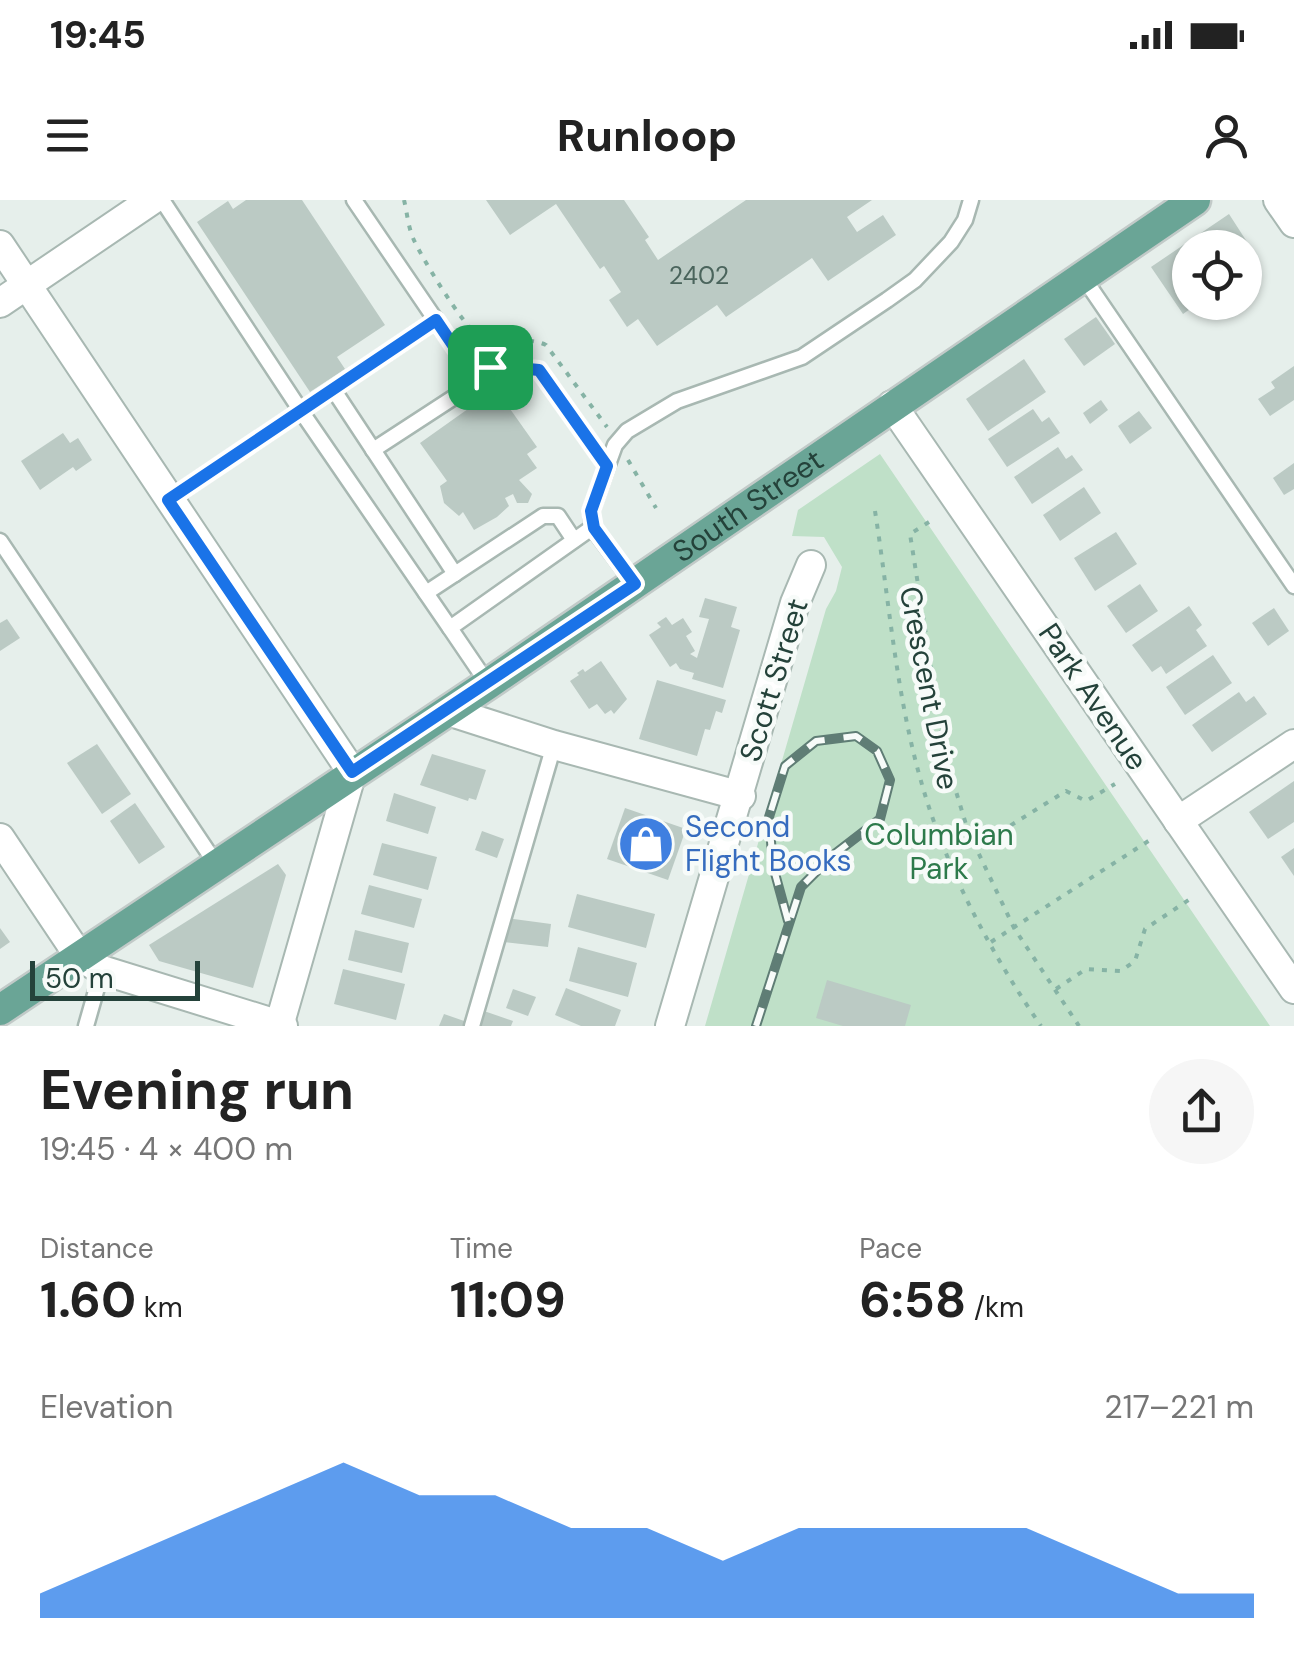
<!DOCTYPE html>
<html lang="en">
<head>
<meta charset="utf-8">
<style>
  body { margin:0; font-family:"DM Sans",sans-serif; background:#f6f6f6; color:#222; height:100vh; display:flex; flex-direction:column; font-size:38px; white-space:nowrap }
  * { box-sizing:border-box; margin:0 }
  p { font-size:32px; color:#767676 }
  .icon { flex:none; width:55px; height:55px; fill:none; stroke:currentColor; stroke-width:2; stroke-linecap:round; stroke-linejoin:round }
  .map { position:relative; height:826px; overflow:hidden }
  .panel { display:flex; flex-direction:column; background:#fff; flex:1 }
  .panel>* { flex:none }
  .fabs { position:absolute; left:1172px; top:30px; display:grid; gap:20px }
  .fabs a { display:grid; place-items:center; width:90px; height:90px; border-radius:50%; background:#fff; box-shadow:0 2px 8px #0004; font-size:50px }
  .scale { position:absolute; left:30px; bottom:25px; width:170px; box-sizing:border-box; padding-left:10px; border:5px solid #24423a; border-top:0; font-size:28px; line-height:35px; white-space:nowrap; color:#24423a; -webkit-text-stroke:8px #f7fbf9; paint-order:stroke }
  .pin { position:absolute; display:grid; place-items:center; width:85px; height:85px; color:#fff; margin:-42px; border-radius:20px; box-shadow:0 5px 15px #0006 }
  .round { display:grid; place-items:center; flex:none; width:105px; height:105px; border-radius:52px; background:#f6f6f6 }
  .summary { display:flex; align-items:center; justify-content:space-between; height:170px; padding:0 40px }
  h1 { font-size:55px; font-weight:700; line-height:75px }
  .stats { display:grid; grid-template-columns:repeat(3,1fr); gap:15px; height:170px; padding:10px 40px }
  .stats div { display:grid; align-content:center }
  .stats b { font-size:50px; font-weight:700 }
  .stats small { font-size:28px; font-weight:400 }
  .stats p { font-size:28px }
  .chart { height:280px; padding:20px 40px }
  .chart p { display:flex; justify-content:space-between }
  .chart svg { width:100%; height:180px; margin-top:10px; fill:#1a73e8; opacity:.7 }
  .status { display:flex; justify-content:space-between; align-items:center; height:70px; padding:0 50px; background:#fff; direction:ltr }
  .status svg { height:28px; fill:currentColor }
  header { display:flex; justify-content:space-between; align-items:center; height:130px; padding:0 40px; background:#fff; font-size:45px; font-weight:700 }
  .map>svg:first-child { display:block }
  .green { fill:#bfe0c8 }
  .building { fill:#bbcac4 }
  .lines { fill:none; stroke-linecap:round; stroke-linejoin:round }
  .lane-casing { stroke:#a8b8b2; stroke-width:19 }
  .street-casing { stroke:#a8b8b2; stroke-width:32 }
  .primary-casing { stroke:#c2cac8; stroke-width:35 }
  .path { stroke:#86b3a5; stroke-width:4; stroke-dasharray:5 8; stroke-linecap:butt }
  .lane { stroke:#fff; stroke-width:14 }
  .street { stroke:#fff; stroke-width:28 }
  .primary { stroke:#6aa596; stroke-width:30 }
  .rail-casing { stroke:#5f7d75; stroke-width:10 }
  .rail { stroke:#f7fbf9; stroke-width:6; stroke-dasharray:19; stroke-linecap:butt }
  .route-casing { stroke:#fff; stroke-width:20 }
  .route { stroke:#1a73e8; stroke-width:12 }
  .labels { text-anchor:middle; stroke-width:9; stroke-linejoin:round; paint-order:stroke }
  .number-label { font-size:25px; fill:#4a645c }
  .street-label { font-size:30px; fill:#24423a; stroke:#f7fbf9 }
  .shop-label { font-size:30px; fill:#366cbe; stroke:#f7fbf9; text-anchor:start }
  .park-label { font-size:30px; fill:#2d7a4b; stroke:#f7fbf9 }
</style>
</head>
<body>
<div class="status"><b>19:45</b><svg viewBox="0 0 49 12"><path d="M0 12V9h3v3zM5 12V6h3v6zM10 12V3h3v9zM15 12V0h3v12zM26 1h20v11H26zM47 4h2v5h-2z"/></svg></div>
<header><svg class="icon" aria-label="menu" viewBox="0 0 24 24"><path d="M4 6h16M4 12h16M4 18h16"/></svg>Runloop<svg class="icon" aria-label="person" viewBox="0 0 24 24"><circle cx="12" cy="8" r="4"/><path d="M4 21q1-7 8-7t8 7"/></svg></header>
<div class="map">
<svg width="1294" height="826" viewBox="0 0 1294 826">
  <rect width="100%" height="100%" fill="#e6efeb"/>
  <path class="green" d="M 880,254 L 1270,826 L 705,826 L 826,409 L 836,391 L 842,367 L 824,337 L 792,336 L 798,310 Z"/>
  <g class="building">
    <path d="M 246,0 L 302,0 L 385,125 L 337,157 L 345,169 L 310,192 L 197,22 L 228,1 L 233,9 Z"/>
    <path d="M 486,0 L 624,0 L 649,37 L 645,40 L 658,60 L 746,0 L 872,0 L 847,17 L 857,32 L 883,15 L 896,35 L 828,81 L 812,58 L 726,117 L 717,105 L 657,146 L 638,119 L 627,127 L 609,100 L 621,92 L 604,66 L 600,69 L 556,4 L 510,35 Z"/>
    <path d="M 1229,14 L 1260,62 L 1245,72 L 1245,48 L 1190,48 L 1190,102 L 1200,102 L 1183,114 L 1151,67 Z"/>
    <path d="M 1096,117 L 1115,144 L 1084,166 L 1064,139 Z"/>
    <path d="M 1024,159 L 1046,192 L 988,231 L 966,199 Z"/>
    <path d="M 1294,166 L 1294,200 L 1270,216 L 1258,199 L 1275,188 L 1271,182 Z"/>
    <path d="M 496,189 L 537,247 L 527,254 L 537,268 L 519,280 L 532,294 L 528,303 L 517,303 L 513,294 L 505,298 L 509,306 L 497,317 L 474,330 L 463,312 L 459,316 L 444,303 L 440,286 L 447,281 L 420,243 Z"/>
    <path d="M 1101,200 L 1108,210 L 1090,224 L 1083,213 Z"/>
    <path d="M 1033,209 L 1042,222 L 1049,217 L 1060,233 L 1007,267 L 988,239 Z"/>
    <path d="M 1139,211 L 1152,228 L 1130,244 L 1118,226 Z"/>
    <path d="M 63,233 L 70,243 L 78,238 L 92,260 L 76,271 L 73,267 L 40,290 L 21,261 Z"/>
    <path d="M 1058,247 L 1066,259 L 1072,255 L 1083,270 L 1032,304 L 1014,277 Z"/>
    <path d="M 1294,263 L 1294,289 L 1284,295 L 1273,278 Z"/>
    <path d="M 1084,287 L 1101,313 L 1060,341 L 1043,315 Z"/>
    <path d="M 1116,332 L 1137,364 L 1095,391 L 1074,358 Z"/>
    <path d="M 1140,384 L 1158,411 L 1126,433 L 1107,406 Z"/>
    <path d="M 705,398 L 737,407 L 731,427 L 740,430 L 723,488 L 692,479 L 694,473 L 680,469 L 676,463 L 670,467 L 649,435 L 661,427 L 657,423 L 666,417 L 672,425 L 683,418 L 692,432 L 686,436 L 695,451 L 690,454 L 697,458 L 709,419 L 699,417 Z"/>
    <path d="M 1189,406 L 1202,425 L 1196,430 L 1207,446 L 1166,474 L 1161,466 L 1152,472 L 1132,445 Z"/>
    <path d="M 1274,408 L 1289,431 L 1268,446 L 1252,423 Z"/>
    <path d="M 7,419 L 20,438 L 0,451 L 0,423 Z"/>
    <path d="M 1213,455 L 1232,483 L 1185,515 L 1166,487 Z"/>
    <path d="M 601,461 L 627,499 L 614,514 L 611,510 L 605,514 L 597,504 L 589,509 L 570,481 L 579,475 L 577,473 L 583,469 L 585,472 Z"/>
    <path d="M 657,480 L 726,500 L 722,513 L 716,511 L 710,530 L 705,529 L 697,556 L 639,539 Z"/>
    <path d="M 1239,492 L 1246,502 L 1254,496 L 1267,514 L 1212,552 L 1192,525 Z"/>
    <path d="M 97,544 L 131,594 L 102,614 L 67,563 Z"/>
    <path d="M 432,554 L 486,570 L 476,600 L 469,598 L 468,601 L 420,585 Z"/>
    <path d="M 1294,581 L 1294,622 L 1268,639 L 1249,612 Z"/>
    <path d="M 394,593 L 436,607 L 428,634 L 386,621 Z"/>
    <path d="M 135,603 L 165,647 L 139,664 L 110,621 Z"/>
    <path d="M 625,608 L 686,629 L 668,680 L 607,659 Z"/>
    <path d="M 482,631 L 504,639 L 497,658 L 475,650 Z"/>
    <path d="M 382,643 L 437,657 L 428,690 L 373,675 Z"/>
    <path d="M 1294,648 L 1294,676 L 1281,657 Z"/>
    <path d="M 278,664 L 286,675 L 253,788 L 159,761 L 149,745 Z"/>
    <path d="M 369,685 L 422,699 L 414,728 L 361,714 Z"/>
    <path d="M 577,694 L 655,714 L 646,748 L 568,727 Z"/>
    <path d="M 507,718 L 551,724 L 548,747 L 504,742 Z"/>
    <path d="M 0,728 L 10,742 L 0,749 Z"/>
    <path d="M 355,730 L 409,743 L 402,773 L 348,760 Z"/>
    <path d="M 578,747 L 637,763 L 628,797 L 569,781 Z"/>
    <path d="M 343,769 L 405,784 L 396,820 L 334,804 Z"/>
    <path d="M 827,780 L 911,805 L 905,826 L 843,826 L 816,818 Z"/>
    <path d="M 566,788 L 621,810 L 615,826 L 581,826 L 555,815 Z"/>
    <path d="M 513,789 L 536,797 L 528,816 L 506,808 Z"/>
    <path d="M 484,811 L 513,821 L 511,826 L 479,826 Z"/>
    <path d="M 444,814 L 467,822 L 465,826 L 439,826 Z"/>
  </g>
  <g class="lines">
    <g class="lane-casing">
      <g id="lane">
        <path d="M 162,0 L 301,211 L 450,428"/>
        <path d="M 354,0 L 465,163 L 539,170 L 607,266"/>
        <path d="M 1083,77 L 1294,386"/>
        <path d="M 333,189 L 455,374"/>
        <path d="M 373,250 L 485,177 L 490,167"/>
        <path d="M 168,300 L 436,120"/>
        <path d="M 0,341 L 216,664"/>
        <path d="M 634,383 L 593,328 L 591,311 L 615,245 L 627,231 L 677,201 L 802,157 L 887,100 L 915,80 L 951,42 L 965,20 L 971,0"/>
        <path d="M 426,393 L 543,316 L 558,316 L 574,340"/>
        <path d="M 488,484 L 450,428 L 593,327"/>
        <path d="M 86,826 L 102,770"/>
        <path d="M 472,826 L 554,545"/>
      </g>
    </g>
    <g class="street-casing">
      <g id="street">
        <path d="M 1278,0 L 1294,23"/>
        <path d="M 0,45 L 352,572 L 279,826"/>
        <path d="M 0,103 L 152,0"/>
        <path d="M 892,205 L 1294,789"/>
        <path d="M 448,511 L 554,545 L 741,596"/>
        <path d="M 1178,621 L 1294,544"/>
        <path d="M 0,638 L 79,756 L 102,770 L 283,826"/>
        <path d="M 670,826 L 795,403 L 811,365"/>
      </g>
    </g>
    <g class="primary-casing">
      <g id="primary">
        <path id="s1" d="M 0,810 L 488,484 L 1195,0"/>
      </g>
    </g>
    <g class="path">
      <path d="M 404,0 C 407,12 408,26 413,38 C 420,55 463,126 477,134 C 497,146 525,135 546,145 L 607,227"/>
      <path d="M 628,260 L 656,308"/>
      <path d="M 875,311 C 889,400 896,494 921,581 C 945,667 990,752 1041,826"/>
      <path d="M 929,322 L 910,334 L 945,555 L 968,631 L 1014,728 L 1079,826"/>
      <path d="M 968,631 L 977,625 L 992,637 L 1066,591 L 1086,601 L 1115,584"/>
      <path d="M 991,742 L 1150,640"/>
      <path d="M 1056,789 L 1086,769 L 1121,771 L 1135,761 L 1145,729 L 1190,699"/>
    </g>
    <use href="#lane" class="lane"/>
    <use href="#street" class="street"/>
    <use href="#primary" class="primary"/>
    <g class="rail-casing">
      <path id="rail" d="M 756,826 L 801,687 L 832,656 L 880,619 L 890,580 L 877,551 L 856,536 L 816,541 L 785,566 L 769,617 L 773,666 L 788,721"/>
    </g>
    <use href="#rail" class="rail"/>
  </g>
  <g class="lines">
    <g class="route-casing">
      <path id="route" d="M 436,120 L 465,163 L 539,170 L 607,266 L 591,311 L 594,328 L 635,384 L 352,572 L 168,300 Z"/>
    </g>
    <use href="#route" class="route"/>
  </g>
  <defs>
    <g id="shop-disc" transform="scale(2.875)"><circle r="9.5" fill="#3f7fe0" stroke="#f7fbf9"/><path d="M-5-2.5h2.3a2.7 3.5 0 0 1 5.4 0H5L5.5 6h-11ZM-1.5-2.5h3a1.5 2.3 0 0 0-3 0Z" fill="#fff"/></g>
  </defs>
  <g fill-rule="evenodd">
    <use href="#shop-disc" x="646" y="644"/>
  </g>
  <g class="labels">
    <g class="number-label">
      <text x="699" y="84">2402</text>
    </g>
    <g class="street-label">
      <text dy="10" stroke="none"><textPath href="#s1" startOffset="902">South Street</textPath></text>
      <text transform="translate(774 480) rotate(-73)" y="10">Scott Street</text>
      <text transform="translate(929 488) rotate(79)" y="10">Crescent Drive</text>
      <text transform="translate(1093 497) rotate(56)" y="10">Park Avenue</text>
    </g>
    <g class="shop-label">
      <text x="685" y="637">Second<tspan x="685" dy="34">Flight Books</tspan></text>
    </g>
    <g class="park-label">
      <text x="939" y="645">Columbian<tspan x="939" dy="34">Park</tspan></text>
    </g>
  </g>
</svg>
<div class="fabs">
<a><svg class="icon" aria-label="locate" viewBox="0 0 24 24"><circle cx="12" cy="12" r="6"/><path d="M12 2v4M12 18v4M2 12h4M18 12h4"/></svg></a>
</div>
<div class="scale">50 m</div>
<div class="pin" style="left:490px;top:167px;background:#1e9e55"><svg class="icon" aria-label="arrive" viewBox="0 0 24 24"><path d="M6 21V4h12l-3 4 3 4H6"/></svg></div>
</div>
<section class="panel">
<div class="summary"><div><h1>Evening run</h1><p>19:45 · 4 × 400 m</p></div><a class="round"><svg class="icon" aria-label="share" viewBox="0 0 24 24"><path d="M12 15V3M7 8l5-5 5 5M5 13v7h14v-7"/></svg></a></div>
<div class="stats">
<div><p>Distance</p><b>1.60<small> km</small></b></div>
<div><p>Time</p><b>11:09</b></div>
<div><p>Pace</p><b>6:58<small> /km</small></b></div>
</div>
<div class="chart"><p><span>Elevation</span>217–221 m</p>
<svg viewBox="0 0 160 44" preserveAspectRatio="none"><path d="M0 44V38L10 30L20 22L30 14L40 6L50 14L60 14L70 22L80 22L90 30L100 22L110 22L120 22L130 22L140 30L150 38L160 38V44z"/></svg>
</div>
</section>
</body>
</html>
